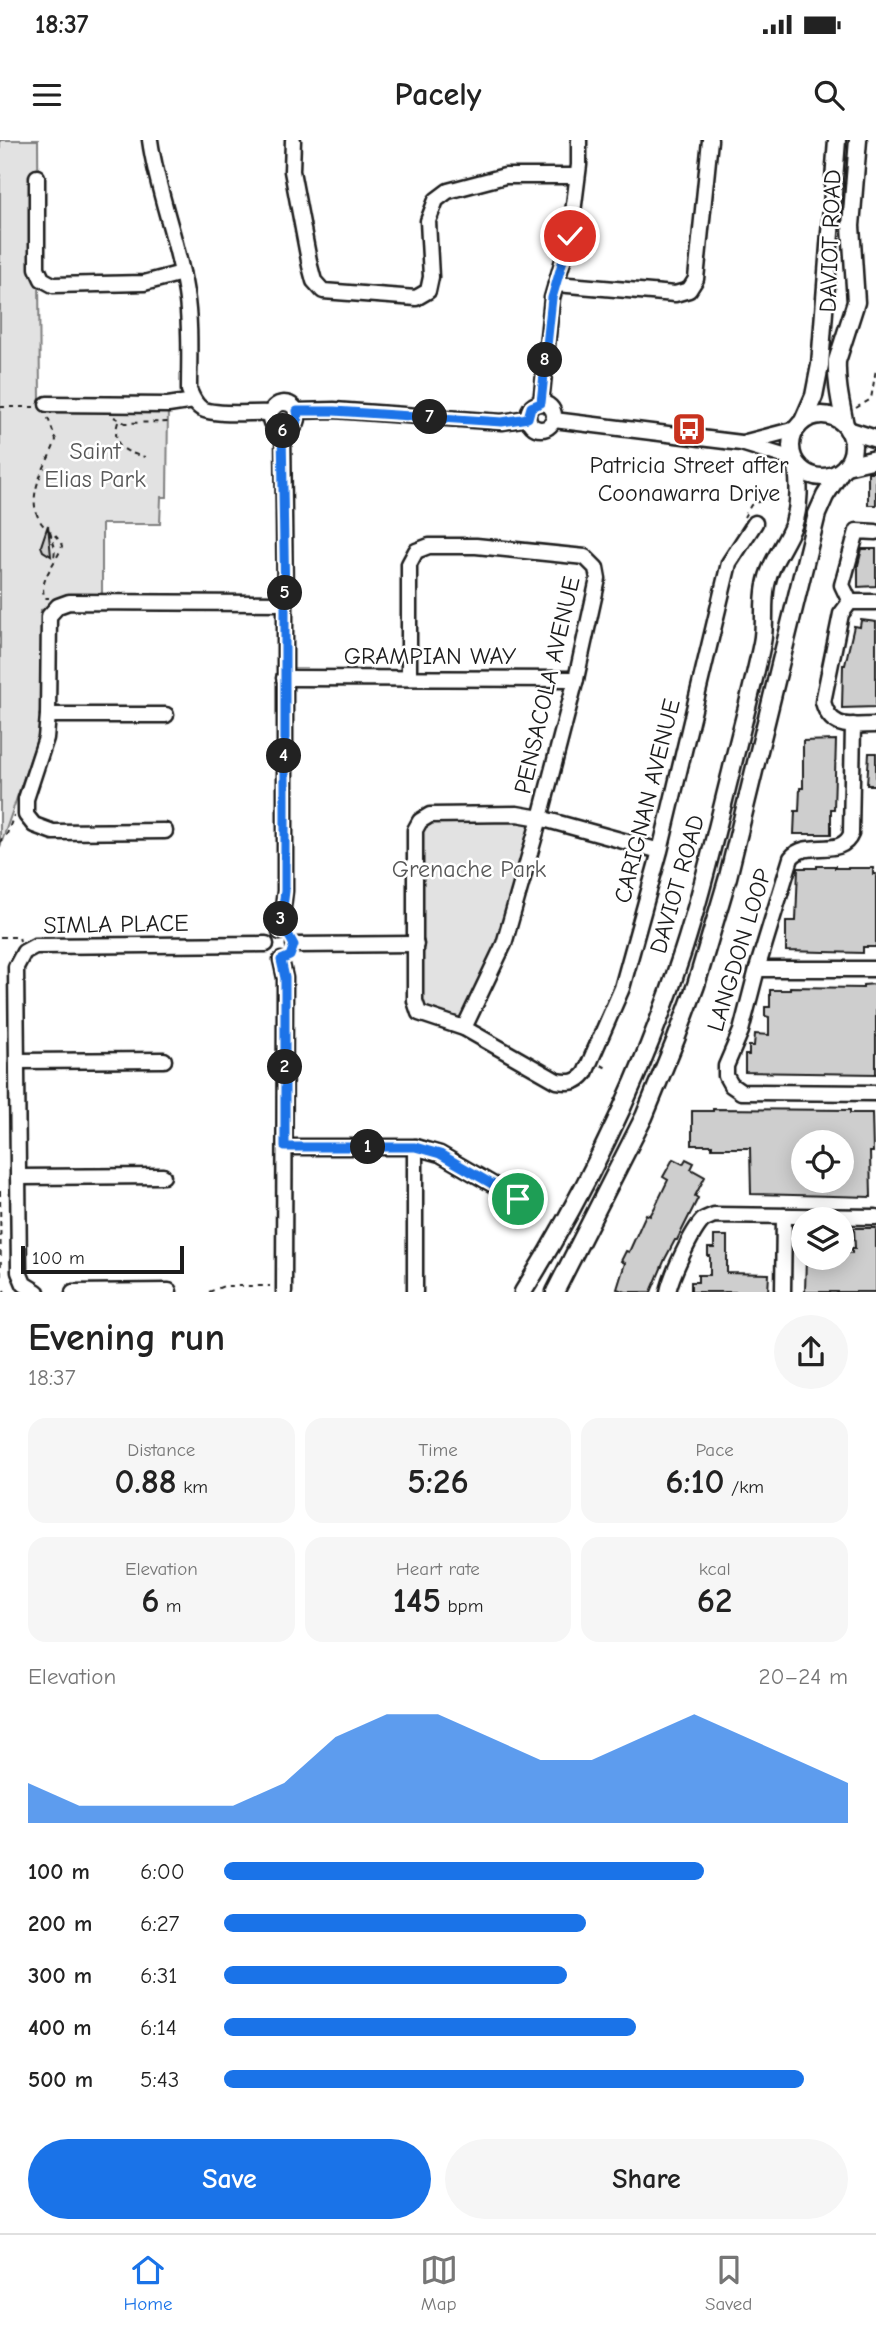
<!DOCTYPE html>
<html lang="en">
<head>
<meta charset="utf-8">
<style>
  body { margin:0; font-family:"Comic Neue",sans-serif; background:#f6f6f6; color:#222; height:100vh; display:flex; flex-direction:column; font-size:26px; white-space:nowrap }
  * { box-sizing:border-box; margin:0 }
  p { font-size:23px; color:#767676 }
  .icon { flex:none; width:38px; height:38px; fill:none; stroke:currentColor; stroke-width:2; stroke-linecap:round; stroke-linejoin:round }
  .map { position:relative; height:1152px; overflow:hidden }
  .drawer { display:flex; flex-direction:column; background:#fff; flex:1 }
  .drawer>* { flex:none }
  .tools { position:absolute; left:791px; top:990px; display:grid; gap:14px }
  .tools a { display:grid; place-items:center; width:63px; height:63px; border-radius:50%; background:#fff; box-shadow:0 4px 18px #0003; font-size:35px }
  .scale { position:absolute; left:21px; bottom:18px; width:163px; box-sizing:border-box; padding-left:7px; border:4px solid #1c1c1c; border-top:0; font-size:19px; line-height:24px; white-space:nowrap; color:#1c1c1c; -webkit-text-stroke:5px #fff; paint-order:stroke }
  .pin { position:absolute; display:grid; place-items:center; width:60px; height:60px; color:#fff; margin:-30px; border:4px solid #fff; border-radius:50%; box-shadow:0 2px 7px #0007 }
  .km { position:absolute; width:35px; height:35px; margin:-18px; border-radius:50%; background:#222; color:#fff; font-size:19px; line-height:35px; text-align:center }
  .round { display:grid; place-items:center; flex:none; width:74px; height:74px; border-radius:37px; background:#f6f6f6 }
  .overview { display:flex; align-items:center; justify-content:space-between; height:119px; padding:0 28px }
  h1 { font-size:38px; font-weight:700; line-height:52px }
  .figures { display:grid; grid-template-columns:repeat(3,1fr); gap:10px; height:119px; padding:7px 28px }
  .figures div { display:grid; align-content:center; border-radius:18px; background:#f6f6f6; text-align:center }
  .figures b { font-size:35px; font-weight:700 }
  .figures small { font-size:19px; font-weight:400 }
  .figures p { font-size:19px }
  .chart { height:196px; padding:14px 28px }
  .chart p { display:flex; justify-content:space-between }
  .chart svg { width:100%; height:126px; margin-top:7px; fill:#1a73e8; opacity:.7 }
  .action { display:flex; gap:14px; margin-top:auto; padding:14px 28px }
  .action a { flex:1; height:80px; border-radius:42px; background:#1a73e8; color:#fff; font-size:28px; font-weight:700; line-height:80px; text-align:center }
  .action a+a { background:#f6f6f6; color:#222 }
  ul { padding:0 28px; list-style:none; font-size:23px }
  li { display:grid; grid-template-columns:112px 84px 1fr; align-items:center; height:52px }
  li i { height:18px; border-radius:9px; background:#1a73e8 }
  .status { display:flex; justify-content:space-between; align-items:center; height:49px; padding:0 35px; background:#fff; direction:ltr }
  .status svg { height:19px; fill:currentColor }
  header { display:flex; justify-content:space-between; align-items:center; height:91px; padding:0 28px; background:#fff; font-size:32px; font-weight:700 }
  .menu { display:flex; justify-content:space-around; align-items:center; height:98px; border-top:2px solid #e0e0e0; background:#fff; font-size:19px; color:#767676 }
  .menu a { display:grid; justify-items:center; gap:4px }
  .menu .on { color:#1a73e8 }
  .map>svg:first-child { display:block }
  .green { fill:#e2e2e2; stroke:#7f7f7f; stroke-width:2 }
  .building { fill:#cecece; stroke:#1c1c1c; stroke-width:2; fill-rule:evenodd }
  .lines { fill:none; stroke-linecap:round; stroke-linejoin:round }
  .minor-casing { stroke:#1c1c1c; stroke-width:19 }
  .tertiary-casing { stroke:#1c1c1c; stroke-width:21 }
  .path { stroke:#1c1c1c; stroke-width:2; stroke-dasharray:5 5; stroke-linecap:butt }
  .minor { stroke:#fff; stroke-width:14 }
  .tertiary { stroke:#fff; stroke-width:16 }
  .route-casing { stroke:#fff; stroke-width:14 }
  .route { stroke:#1a73e8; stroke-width:9 }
  .labels { text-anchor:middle; stroke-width:5; stroke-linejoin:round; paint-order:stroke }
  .street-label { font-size:24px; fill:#1c1c1c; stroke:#fff }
  .park-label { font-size:24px; fill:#575757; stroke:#fff }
  .poi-label { font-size:24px; fill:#1c1c1c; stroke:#fff }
</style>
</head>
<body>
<div class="status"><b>18:37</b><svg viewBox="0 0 49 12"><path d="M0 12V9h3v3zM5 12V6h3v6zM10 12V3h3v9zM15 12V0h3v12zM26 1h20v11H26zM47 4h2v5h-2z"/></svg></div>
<header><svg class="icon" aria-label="menu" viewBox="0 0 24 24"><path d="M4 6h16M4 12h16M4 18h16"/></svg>Pacely<svg class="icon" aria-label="search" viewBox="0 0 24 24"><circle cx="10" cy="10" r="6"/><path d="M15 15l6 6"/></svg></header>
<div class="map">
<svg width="876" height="1152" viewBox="0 0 876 1152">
  <rect width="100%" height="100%" fill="#fff"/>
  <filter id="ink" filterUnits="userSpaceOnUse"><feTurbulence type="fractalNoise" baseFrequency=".0143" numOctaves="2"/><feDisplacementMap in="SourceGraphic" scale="14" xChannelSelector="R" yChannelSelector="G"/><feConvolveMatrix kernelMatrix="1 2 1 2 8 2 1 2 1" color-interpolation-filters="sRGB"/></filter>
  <g filter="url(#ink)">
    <g class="green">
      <path d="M 0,0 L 38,0 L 40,264 L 168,265 L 167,357 L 161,357 L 160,384 L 102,384 L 102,463 L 41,470 L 42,585 L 0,707 Z"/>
      <path d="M 540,678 L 504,804 L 464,888 L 419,873 L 420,681 Z"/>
    </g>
    <g class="building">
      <rect x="868" y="332" width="8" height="33"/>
      <path d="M 48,385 L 51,416 L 43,411 L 41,406 Z"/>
      <path d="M 862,409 L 876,409 L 876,446 L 858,447 L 858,425 Z"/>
      <path d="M 861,480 L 876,482 L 876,567 L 842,568 L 843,525 L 845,525 L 854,486 L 860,487 Z"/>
      <path d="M 836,600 L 834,669 L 831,669 L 831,694 L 794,694 L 795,671 L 799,671 L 800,648 L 803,648 L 803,601 Z"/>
      <path d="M 869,613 L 876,613 L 876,645 L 867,645 Z"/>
      <path d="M 817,726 L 835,726 L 835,728 L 873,728 L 873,734 L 876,734 L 876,807 L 863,807 L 863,813 L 786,811 L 786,781 L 796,781 L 798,728 L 817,728 Z"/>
      <path d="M 876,844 L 876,934 L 745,932 L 745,915 L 749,915 L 749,906 L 754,906 L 755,894 L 769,895 L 769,877 L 765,876 L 765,867 L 770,867 L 770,850 L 790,850 L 790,847 L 863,848 L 863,845 Z"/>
      <path d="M 713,969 L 850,970 L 850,973 L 872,973 L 873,1012 L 870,1012 L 871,1057 L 751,1054 L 750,1008 L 712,1008 L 712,1005 L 692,1005 L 692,971 L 713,971 ZM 803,1003 L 842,1003 L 842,1041 L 803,1041 Z"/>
      <path d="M 673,1019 L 683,1024 L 686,1019 L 694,1023 L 691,1029 L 705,1037 L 695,1056 L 698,1058 L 677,1100 L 675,1100 L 665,1119 L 651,1152 L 626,1152 L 617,1149 L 625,1123 L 621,1121 L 626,1111 L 629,1112 L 646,1074 L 650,1076 L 655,1067 L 668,1040 L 663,1037 Z"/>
      <path d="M 854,1088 L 876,1088 L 876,1152 L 805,1152 L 806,1118 L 842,1118 L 842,1112 L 852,1113 L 852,1108 L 855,1108 Z"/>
      <path d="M 714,1096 L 727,1096 L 727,1133 L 769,1134 L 768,1152 L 691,1152 L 691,1142 L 698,1142 L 698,1135 L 710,1135 L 710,1116 L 708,1116 L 708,1108 L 714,1108 Z"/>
    </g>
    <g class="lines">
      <g class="minor-casing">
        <g id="minor">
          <path d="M 150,0 C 157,52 178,101 186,153 C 191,185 189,218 189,250 C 192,257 195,265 202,269 C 216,276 253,272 270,273"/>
          <path d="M 293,0 L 292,31 L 310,126 L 314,141 L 323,151 L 416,158 L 428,151 L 431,137 L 428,81 L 436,60 L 448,51 L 505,36 L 577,36"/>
          <path d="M 37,37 L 37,128 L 42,139 L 53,145 L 144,143 L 182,133"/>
          <path d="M 556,144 L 675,154 L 689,150 L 696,139 L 710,0"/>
          <path d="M 541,263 L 552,158 L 570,96 L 579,25 L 579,0"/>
          <circle cx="284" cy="277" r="14"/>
          <circle cx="541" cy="276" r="13"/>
          <path d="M 47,264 L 168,265 L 194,261"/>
          <path d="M 297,271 L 334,270 L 502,282 L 528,278"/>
          <path d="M 554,280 L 741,303 L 793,319"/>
          <path d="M 746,302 L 796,289"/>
          <path d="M 850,462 L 842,445 L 857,391 L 876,392"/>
          <path d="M 876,462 L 850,462 L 841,474 L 823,562 C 831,591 851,585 876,585"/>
          <path d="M 284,538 L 576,539"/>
          <path d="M 409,538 L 409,424 L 416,411 L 429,406 L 476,406 L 585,417 L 596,428 L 598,439 L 576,539 L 540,678 L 504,804 L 464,888"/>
          <path d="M 48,575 L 166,575"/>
          <path d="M 853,585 L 851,694 C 841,719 807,698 791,718 L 757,829 L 741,891 L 726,926 L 726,936 L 731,945 L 741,952 L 876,953"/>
          <path d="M 165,691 L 53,692 L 34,685 L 26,675 L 26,659 L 46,598 L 48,575 L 49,476 L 58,466 L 69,462 L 285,463"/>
          <path d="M 660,711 L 540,678 L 517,674 L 430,675 L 420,681 L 415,690 L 415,861 L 419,873 L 464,888 L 557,941 C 570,943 577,943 585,933 L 622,848 L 660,711 L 729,423 L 755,383"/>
          <path d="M 280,792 L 285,751 L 285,463 L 283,291"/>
          <path d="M 294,805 L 416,804"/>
          <path d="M 281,820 L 285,838 L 284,1152"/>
          <path d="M 757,829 L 876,829"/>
          <path d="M 17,921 L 164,920"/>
          <path d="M 285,1007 L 415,1007 L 440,1014 L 518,1059"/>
          <path d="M 18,1037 L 163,1036"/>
          <path d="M 37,1152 L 24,1144 L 19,1132 L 16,827 L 24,812 L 35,806 L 266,804"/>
          <path d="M 73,1152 L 169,1151"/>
          <path d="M 415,1152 L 415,1007"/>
          <path d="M 668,1152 C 671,1136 692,1091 703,1080 C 706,1078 710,1077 714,1075 L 876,1077"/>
          <path d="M 783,1152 L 784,1076"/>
        </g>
      </g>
      <g class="tertiary-casing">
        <g id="tertiary">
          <circle cx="822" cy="306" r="31"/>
          <path d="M 803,281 L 814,256 L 820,225 L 837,0"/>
          <path d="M 845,285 C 841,264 836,243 837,221 L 856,162 L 851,86 L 858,0"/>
          <path d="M 848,290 L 876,299"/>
          <path d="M 846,326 L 876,319"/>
          <path d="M 523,1152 C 590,1045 644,931 683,811 C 702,753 716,692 731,632 C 741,589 753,547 762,503 C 766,484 762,465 766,445 C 770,422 786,405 794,383 C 800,364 799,345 797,325"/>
          <path d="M 555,1152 L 644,977 L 676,899 L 696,845 L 728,737 L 817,374 L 825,356 L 841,331"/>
        </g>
      </g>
      <g class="path">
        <path d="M 0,267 L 34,267"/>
        <path d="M 856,268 L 871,259 L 876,229"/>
        <path d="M 114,277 L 125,283 L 168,282"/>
        <path d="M 48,278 L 56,300 C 48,325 24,353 40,381 C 46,391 58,394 62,406 C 57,422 37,441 45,458 L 49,458"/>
        <path d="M 118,282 C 111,306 124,312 145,317"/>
        <path d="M 744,377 L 751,365 L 784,351"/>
        <path d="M 50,392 L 55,408 L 54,420"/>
        <path d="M 0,703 L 2,698 L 7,694 L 14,675"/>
        <path d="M 0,797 L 19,797 L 20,801"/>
        <path d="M 601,925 L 609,929"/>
        <path d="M 0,1051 L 1,1146 L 5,1152"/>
        <path d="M 528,1065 L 540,1071"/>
        <path d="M 209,1152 L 224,1146 L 270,1146"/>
      </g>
      <use href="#minor" class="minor"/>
      <use href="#tertiary" class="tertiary"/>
    </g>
  </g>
  <g class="lines" filter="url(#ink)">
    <g class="route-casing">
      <path id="route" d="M 518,1059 L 440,1014 L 415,1007 L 285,1007 L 285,838 L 281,820 L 290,816 L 294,805 L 289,796 L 280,792 L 285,751 L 285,463 L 282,291 C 294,290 300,282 297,271 L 334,271 L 502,282 L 528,278 L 531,267 L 541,263 L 552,158 L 570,96"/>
    </g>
    <use href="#route" class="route"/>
  </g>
  <defs>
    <g id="bus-square" transform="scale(1.75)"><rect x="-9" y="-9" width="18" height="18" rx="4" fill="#c8321e" stroke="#fff"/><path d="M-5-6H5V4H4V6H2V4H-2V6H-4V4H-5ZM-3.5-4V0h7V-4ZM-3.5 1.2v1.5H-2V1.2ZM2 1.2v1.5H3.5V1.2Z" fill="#fff"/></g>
  </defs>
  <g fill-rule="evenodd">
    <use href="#bus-square" x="689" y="289"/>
  </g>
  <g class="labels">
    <g class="street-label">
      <text transform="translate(830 101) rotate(-88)" y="8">DAVIOT ROAD</text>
      <text x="430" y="524">GRAMPIAN WAY</text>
      <text transform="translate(547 545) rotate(-77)" y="8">PENSACOLA AVENUE</text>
      <text transform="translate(647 661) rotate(-76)" y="8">CARIGNAN AVENUE</text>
      <text transform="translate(677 744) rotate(-74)" y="8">DAVIOT ROAD</text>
      <text transform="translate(116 784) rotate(-1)" y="8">SIMLA PLACE</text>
      <text transform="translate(739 810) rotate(-73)" y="8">LANGDON LOOP</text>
    </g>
    <g class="park-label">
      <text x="95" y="319">Saint<tspan x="95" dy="28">Elias Park</tspan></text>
      <text x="469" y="737">Grenache Park</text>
    </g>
    <g class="poi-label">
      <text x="689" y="333">Patricia Street after<tspan x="689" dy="28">Coonawarra Drive</tspan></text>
    </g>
  </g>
</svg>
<div class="tools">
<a><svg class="icon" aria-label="locate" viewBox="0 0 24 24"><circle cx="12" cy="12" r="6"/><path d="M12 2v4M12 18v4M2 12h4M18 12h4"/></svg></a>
<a><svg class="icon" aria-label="layers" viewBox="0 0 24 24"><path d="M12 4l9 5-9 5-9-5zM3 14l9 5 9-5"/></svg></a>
</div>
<div class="scale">100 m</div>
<div class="pin" style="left:518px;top:1059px;background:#1e9e55"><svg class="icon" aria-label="arrive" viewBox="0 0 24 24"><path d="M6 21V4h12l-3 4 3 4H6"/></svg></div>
<div class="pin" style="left:570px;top:96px;background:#d93025"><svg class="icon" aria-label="check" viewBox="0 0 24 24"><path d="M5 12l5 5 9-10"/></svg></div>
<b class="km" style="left:368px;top:1007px">1</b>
<b class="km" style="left:285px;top:927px">2</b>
<b class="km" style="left:281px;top:779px">3</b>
<b class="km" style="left:284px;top:616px">4</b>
<b class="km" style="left:285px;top:453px">5</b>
<b class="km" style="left:283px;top:291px">6</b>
<b class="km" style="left:430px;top:277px">7</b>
<b class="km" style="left:545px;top:220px">8</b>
</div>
<section class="drawer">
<div class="overview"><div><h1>Evening run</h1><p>18:37</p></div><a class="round"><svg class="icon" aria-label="share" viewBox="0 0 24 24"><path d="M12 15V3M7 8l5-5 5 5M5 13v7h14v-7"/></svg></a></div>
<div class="figures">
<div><p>Distance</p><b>0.88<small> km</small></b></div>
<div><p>Time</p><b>5:26</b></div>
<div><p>Pace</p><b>6:10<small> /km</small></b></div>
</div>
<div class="figures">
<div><p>Elevation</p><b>6<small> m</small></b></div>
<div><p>Heart rate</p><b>145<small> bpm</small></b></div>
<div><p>kcal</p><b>62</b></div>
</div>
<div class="chart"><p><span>Elevation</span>20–24 m</p>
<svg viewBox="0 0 160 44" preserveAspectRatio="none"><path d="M0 44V30L10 38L20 38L30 38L40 38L50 30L60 14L70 6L80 6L90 14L100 22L110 22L120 14L130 6L140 14L150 22L160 30V44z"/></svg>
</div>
<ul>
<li><b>100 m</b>6:00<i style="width:77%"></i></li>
<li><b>200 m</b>6:27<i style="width:58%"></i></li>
<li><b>300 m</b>6:31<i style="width:55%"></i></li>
<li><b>400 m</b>6:14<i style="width:66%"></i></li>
<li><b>500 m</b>5:43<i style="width:93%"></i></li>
</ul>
<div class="action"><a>Save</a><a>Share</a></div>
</section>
<nav class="menu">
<a class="on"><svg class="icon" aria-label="home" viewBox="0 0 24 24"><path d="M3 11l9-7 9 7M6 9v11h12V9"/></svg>Home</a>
<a><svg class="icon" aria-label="map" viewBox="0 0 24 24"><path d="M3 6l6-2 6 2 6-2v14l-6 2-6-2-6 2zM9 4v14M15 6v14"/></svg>Map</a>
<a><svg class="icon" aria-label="saved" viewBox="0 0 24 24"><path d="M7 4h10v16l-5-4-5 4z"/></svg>Saved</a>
</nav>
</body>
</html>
